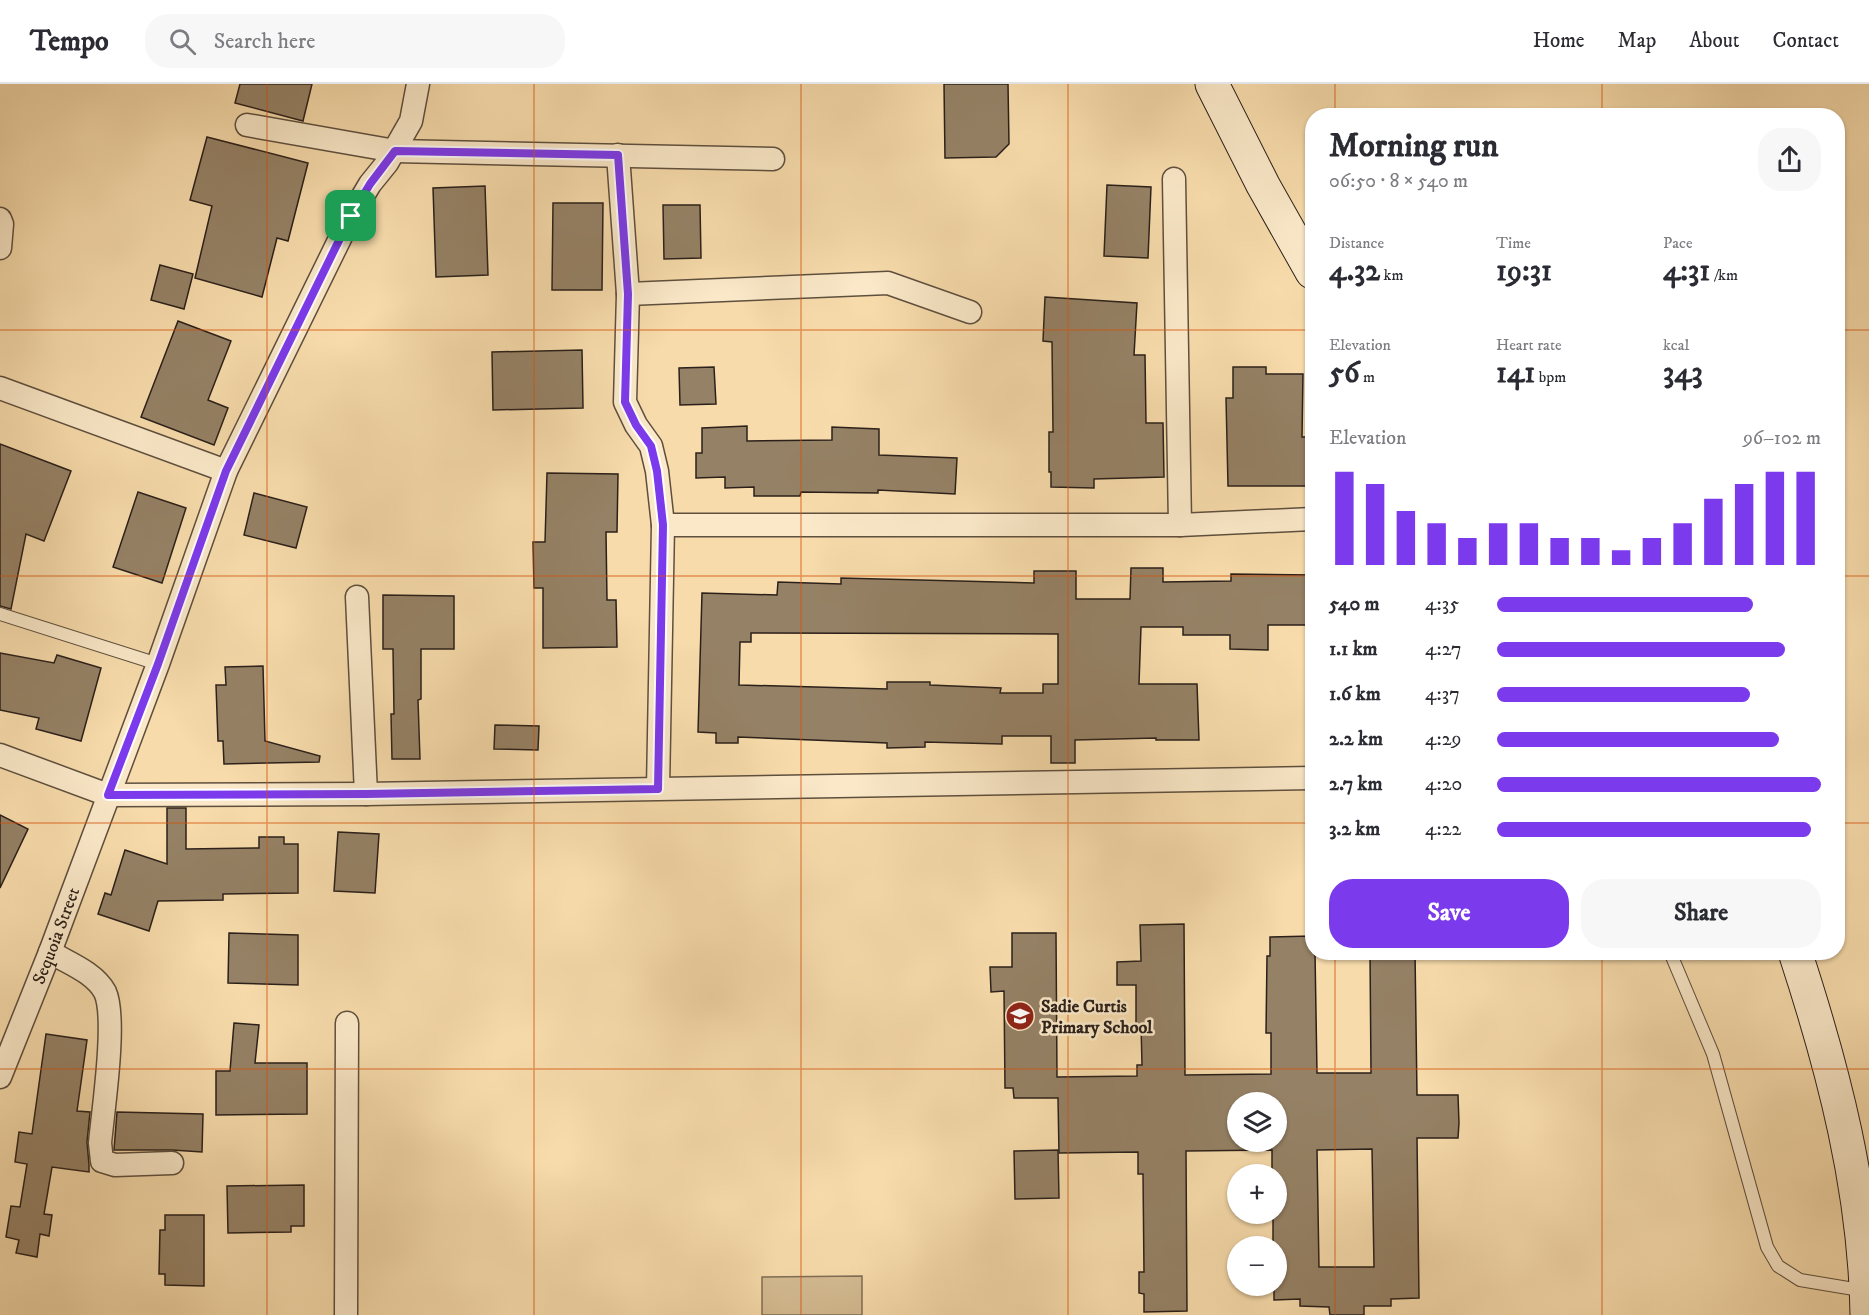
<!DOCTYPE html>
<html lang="en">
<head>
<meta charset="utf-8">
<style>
  body { margin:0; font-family:"IM FELL DW Pica",serif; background:#f7f7f7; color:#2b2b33; height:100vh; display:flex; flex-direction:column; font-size:22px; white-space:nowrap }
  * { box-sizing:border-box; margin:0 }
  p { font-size:20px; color:#7c7c81 }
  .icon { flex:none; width:33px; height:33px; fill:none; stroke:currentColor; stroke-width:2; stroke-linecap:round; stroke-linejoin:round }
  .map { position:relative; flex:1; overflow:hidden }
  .side { position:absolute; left:1305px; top:24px; width:540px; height:852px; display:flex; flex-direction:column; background:#fff; border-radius:24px; box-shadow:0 2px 4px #0004 }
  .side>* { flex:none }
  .tools { position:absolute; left:1227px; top:1008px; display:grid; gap:12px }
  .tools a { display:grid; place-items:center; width:60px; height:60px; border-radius:50%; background:#fff; box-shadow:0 2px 4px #0004; font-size:30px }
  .pin { position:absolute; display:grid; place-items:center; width:51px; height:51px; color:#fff; margin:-26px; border-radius:12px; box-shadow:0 3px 9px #0006 }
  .round { display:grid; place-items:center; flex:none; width:63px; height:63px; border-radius:24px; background:#f7f7f7 }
  .overview { display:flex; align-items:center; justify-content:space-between; height:102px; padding:0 24px }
  h1 { font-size:33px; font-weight:700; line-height:45px }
  .figures { display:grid; grid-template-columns:repeat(3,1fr); gap:9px; height:102px; padding:6px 24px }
  .figures div { display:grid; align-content:center }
  .figures b { font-size:30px; font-weight:700 }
  .figures small { font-size:16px; font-weight:400 }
  .figures p { font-size:16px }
  .chart { height:168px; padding:12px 24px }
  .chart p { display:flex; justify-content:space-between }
  .chart svg { width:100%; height:108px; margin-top:6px; stroke:#7c3aed; stroke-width:6 }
  .button { display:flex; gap:12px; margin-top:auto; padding:12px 24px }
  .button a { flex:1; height:69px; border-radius:24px; background:#7c3aed; color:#fff; font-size:24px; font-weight:700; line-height:69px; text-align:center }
  .button a+a { background:#f7f7f7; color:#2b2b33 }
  ul { padding:0 24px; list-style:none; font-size:20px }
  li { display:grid; grid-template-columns:96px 72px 1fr; align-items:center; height:45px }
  li i { height:15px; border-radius:8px; background:#7c3aed }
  header { display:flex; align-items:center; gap:36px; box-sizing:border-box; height:84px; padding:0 30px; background:#fff; border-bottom:2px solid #e1e1e2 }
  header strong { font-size:28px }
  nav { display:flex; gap:33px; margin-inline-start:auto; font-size:21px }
  .search { width:420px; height:54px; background:#f7f7f7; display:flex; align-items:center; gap:15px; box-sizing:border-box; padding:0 21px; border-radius:24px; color:#7c7c81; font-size:22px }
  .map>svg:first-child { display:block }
  .grass { fill:#d4bb92; stroke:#806e56; stroke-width:1.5 }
  .building { fill:#958165; stroke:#2b201a; stroke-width:1.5; fill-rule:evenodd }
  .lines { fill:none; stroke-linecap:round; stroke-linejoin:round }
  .service-casing { stroke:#5e4f3e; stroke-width:14 }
  .minor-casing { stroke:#5e4f3e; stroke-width:25 }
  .secondary-casing { stroke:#2b201a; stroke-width:35 }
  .service { stroke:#fae8c8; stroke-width:12 }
  .minor { stroke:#fae8c8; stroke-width:22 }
  .secondary { stroke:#fae8c8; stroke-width:33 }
  .route-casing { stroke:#fff; stroke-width:12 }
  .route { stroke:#7c3aed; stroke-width:8 }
  .grid { fill:none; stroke:#d5530d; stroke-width:1.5; stroke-opacity:0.55 }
  .labels { text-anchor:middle; stroke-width:5; stroke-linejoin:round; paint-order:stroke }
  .street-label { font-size:18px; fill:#2b201a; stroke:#fae8c8 }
  .poi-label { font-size:18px; font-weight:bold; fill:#2b201a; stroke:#fae8c8; text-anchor:start }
</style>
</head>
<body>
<header>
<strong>Tempo</strong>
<div class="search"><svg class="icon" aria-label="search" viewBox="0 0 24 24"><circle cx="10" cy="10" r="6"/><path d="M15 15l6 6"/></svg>Search here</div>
<nav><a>Home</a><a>Map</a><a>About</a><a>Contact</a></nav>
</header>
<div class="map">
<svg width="1869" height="1231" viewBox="0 0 1869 1231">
  <rect width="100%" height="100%" fill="#f7dbab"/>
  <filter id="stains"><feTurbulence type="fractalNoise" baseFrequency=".00333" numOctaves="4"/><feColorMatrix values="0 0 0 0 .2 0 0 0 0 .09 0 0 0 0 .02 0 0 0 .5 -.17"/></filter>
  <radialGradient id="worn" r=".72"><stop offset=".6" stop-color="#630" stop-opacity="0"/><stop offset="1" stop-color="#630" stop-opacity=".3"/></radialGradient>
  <path class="grass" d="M 862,1192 L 862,1231 L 762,1231 L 762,1193 Z"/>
  <g class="building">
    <path d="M 240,0 L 312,0 L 303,37 L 235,19 Z"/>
    <path d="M 944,0 L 1008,0 L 1009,60 L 996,73 L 945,74 Z"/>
    <path d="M 207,53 L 308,79 L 288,157 L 277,154 L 262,213 L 195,194 L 212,122 L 190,116 Z"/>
    <path d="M 1107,101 L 1151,103 L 1148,174 L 1104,172 Z"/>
    <path d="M 485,102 L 488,191 L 436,193 L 433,104 Z"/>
    <path d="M 553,119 L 603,119 L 602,206 L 552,206 Z"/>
    <path d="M 663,121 L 700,121 L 701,174 L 664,175 Z"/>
    <path d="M 160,181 L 193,190 L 184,225 L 151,216 Z"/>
    <path d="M 1045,213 L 1137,219 L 1134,271 L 1145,271 L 1146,339 L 1163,339 L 1164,393 L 1094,395 L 1094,404 L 1051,403 L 1051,388 L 1049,388 L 1049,348 L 1053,348 L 1052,258 L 1043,257 Z"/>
    <path d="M 178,237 L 231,257 L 208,316 L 228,324 L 214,361 L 141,333 Z"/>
    <path d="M 582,266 L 583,324 L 493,326 L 492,268 Z"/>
    <path d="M 714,283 L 716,320 L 680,321 L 679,284 Z"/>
    <path d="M 1233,283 L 1266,283 L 1266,290 L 1303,290 L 1302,353 L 1311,353 L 1311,402 L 1228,402 L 1226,314 L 1233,314 Z"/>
    <path d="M 747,342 L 747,357 L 832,356 L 832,343 L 879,345 L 879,371 L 957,374 L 955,410 L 878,406 L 878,409 L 801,408 L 800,412 L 754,412 L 754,403 L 725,404 L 725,393 L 696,394 L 696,369 L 702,369 L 702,344 Z"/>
    <path d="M 0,360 L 71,387 L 44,457 L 26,450 L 11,525 L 0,522 Z"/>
    <path d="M 547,389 L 618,390 L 617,448 L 606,448 L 607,516 L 616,516 L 617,563 L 543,564 L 543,504 L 534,504 L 533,458 L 545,458 Z"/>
    <path d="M 138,408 L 186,424 L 162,499 L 113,483 Z"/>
    <path d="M 254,409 L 307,423 L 296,464 L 244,451 Z"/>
    <path d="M 1131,484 L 1163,484 L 1163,498 L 1231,497 L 1231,490 L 1312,491 L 1312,541 L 1268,541 L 1268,566 L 1230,565 L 1230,551 L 1183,551 L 1183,543 L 1141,543 L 1139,600 L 1197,600 L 1199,656 L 1156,656 L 1156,654 L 1075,656 L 1075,679 L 1051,679 L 1051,652 L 1002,652 L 1002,660 L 925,658 L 925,663 L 887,664 L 887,659 L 738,653 L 738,659 L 716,659 L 716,649 L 698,648 L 702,509 L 777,511 L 778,498 L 841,500 L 841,494 L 1034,499 L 1034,487 L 1076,487 L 1076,515 L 1130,515 ZM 751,549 L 1058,550 L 1058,600 L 1043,600 L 1043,609 L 1000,609 L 1001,604 L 930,601 L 930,598 L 887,598 L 887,605 L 739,601 L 740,558 L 751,558 Z"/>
    <path d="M 383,511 L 454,512 L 454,565 L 421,565 L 421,615 L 418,616 L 420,675 L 392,675 L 391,630 L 394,630 L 393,565 L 383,565 Z"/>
    <path d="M 0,569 L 54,579 L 57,571 L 101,584 L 81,657 L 36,645 L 39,634 L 0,626 Z"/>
    <path d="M 263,582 L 265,657 L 320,672 L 319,678 L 224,680 L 223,657 L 218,657 L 216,601 L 226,601 L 225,583 Z"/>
    <path d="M 495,641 L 539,642 L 538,666 L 494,665 Z"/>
    <path d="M 167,724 L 186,724 L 186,765 L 259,764 L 259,753 L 284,753 L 284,760 L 298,760 L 298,809 L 223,810 L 223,816 L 158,817 L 149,847 L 98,830 L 105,809 L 111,811 L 125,766 L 167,780 Z"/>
    <path d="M 0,731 L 28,745 L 0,804 Z"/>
    <path d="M 338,748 L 379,750 L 375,809 L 334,807 Z"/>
    <path d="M 1184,840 L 1185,991 L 1271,990 L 1271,949 L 1266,949 L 1267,872 L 1270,872 L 1270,853 L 1312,852 L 1312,868 L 1315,868 L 1317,989 L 1371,989 L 1370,868 L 1415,868 L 1417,1011 L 1458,1011 L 1459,1039 L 1458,1054 L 1417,1054 L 1419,1214 L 1391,1215 L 1391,1222 L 1364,1222 L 1364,1231 L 1330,1231 L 1329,1223 L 1300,1222 L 1300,1215 L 1274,1216 L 1274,1202 L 1276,1202 L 1276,1162 L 1273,1162 L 1273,1130 L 1276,1130 L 1276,1090 L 1272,1090 L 1272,1066 L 1186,1067 L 1187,1227 L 1144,1228 L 1144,1210 L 1139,1209 L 1139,1188 L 1144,1188 L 1143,1090 L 1138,1090 L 1138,1068 L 1059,1069 L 1058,1014 L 1014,1014 L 1013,1004 L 1005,1004 L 1004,907 L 991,908 L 990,883 L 1012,883 L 1012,849 L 1056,849 L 1057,993 L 1137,992 L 1137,981 L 1142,981 L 1141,940 L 1136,940 L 1136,901 L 1117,901 L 1117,878 L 1141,877 L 1140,841 ZM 1238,1018 L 1276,1018 L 1276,1058 L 1238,1058 ZM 1372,1065 L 1374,1183 L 1319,1183 L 1317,1066 Z"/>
    <path d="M 229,849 L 298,851 L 298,901 L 228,899 Z"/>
    <path d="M 234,939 L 259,941 L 255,979 L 307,979 L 307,1030 L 216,1031 L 216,987 L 230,987 Z"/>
    <path d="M 46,950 L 87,956 L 77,1027 L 90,1028 L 87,1058 L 89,1081 L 89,1088 L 52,1083 L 44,1130 L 52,1131 L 49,1152 L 40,1150 L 37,1173 L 16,1169 L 19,1156 L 6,1153 L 11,1122 L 20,1123 L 27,1080 L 15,1078 L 19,1048 L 32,1050 Z"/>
    <path d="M 117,1028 L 203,1030 L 202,1068 L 172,1066 L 114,1066 Z"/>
    <path d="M 1058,1066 L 1059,1114 L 1015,1115 L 1014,1067 Z"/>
    <path d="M 304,1101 L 304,1142 L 291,1142 L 291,1148 L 228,1149 L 227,1102 Z"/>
    <path d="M 165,1131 L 204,1131 L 204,1202 L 165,1201 L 165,1190 L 159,1190 L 160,1146 L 165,1146 Z"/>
  </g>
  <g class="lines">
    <g class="service-casing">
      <g id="service">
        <path d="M 0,530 L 158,580"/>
        <path d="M 1670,868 L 1713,970 L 1767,1163 L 1778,1182 L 1800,1196 L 1866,1207"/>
      </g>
    </g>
    <g class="minor-casing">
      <g id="minor">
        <path d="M 247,41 L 395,67 L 773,75"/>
        <path d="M 618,71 L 628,210 L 625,318 L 636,341 L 651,362 L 657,387 L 663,441"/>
        <path d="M 1174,95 L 1180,441"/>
        <path d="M 0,135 L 2,140 L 0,164"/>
        <path d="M 628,210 L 888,199 L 970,228"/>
        <path d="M 0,304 L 226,387"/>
        <path d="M 357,513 L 366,710"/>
        <path d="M 0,671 L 108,711 L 366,710 L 1312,694"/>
        <path d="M 658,704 L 663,441 L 1180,441 L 1312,435"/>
        <path d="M 50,868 C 68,879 94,888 105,908 C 117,934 103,1027 100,1059 L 102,1077 L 115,1081 L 172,1079"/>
        <path id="s1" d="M 0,993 L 50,868 L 158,580 L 226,387 L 351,132 L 370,100 L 387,79 L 411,37 L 418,0"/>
        <path d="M 346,1231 L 347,939"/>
      </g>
    </g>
    <g class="secondary-casing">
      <g id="secondary">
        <path d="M 1212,0 L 1263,101 L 1312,188"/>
        <path d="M 1795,868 C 1834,987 1865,1106 1867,1231"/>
      </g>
    </g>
    <use href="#service" class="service"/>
    <use href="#minor" class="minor"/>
    <use href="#secondary" class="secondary"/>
  </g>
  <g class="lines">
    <g class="route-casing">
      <path id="route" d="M 395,67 L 618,71 L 628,210 L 625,318 L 636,341 L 651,362 L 657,387 L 663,441 L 658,705 L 366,710 L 108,711 L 158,580 L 226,387 L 351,132 L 370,100 Z"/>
    </g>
    <use href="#route" class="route"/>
  </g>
  <path class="grid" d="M 267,0 L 267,1231M 534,0 L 534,1231M 801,0 L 801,1231M 1068,0 L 1068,1231M 1335,0 L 1335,32M 1602,0 L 1602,32M 0,246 L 1312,246M 1838,246 L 1869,246M 0,492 L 1312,492M 1838,492 L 1869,492M 0,739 L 1312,739M 1838,739 L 1869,739M 1335,868 L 1335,1231M 1602,868 L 1602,1231M 0,985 L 1869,985"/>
  <defs>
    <g id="school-disc" transform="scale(1.5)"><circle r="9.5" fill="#8f2418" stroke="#fae8c8"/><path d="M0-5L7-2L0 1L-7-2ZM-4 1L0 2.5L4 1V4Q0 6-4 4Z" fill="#fff"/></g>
  </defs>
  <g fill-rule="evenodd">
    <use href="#school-disc" x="1020" y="932"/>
  </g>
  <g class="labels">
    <g class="street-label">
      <text dy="6" stroke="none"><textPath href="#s1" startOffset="152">Sequoia Street</textPath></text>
    </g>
    <g class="poi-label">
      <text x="1041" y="928">Sadie Curtis<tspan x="1041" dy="21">Primary School</tspan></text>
    </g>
  </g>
  <rect width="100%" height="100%" filter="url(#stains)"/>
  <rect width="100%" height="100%" fill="url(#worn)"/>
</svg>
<div class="tools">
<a><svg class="icon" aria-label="layers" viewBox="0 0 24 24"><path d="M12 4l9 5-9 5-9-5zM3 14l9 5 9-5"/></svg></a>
<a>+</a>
<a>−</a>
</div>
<div class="pin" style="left:351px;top:132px;background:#1e9e55"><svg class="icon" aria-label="arrive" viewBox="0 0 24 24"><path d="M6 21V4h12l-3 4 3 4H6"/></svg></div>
<section class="side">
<div class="overview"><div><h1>Morning run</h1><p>06:50 · 8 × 540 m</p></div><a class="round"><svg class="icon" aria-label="share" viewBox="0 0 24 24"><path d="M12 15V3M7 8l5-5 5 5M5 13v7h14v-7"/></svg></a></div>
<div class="figures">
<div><p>Distance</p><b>4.32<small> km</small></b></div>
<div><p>Time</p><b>19:31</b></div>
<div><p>Pace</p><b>4:31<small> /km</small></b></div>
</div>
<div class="figures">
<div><p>Elevation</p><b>56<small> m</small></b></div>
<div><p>Heart rate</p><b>141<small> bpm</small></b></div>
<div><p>kcal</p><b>343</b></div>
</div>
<div class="chart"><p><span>Elevation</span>96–102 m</p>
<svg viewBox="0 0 160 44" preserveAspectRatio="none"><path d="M5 44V6M15 44V11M25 44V22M35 44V27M45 44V33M55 44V27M65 44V27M75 44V33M85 44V33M95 44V38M105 44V33M115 44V27M125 44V17M135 44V11M145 44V6M155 44V6"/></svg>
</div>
<ul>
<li><b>540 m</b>4:35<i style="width:79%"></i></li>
<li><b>1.1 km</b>4:27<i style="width:89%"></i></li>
<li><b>1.6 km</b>4:37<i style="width:78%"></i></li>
<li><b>2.2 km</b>4:29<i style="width:87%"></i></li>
<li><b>2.7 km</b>4:20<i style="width:100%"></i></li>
<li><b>3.2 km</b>4:22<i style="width:97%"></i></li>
</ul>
<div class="button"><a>Save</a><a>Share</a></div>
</section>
</div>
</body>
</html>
